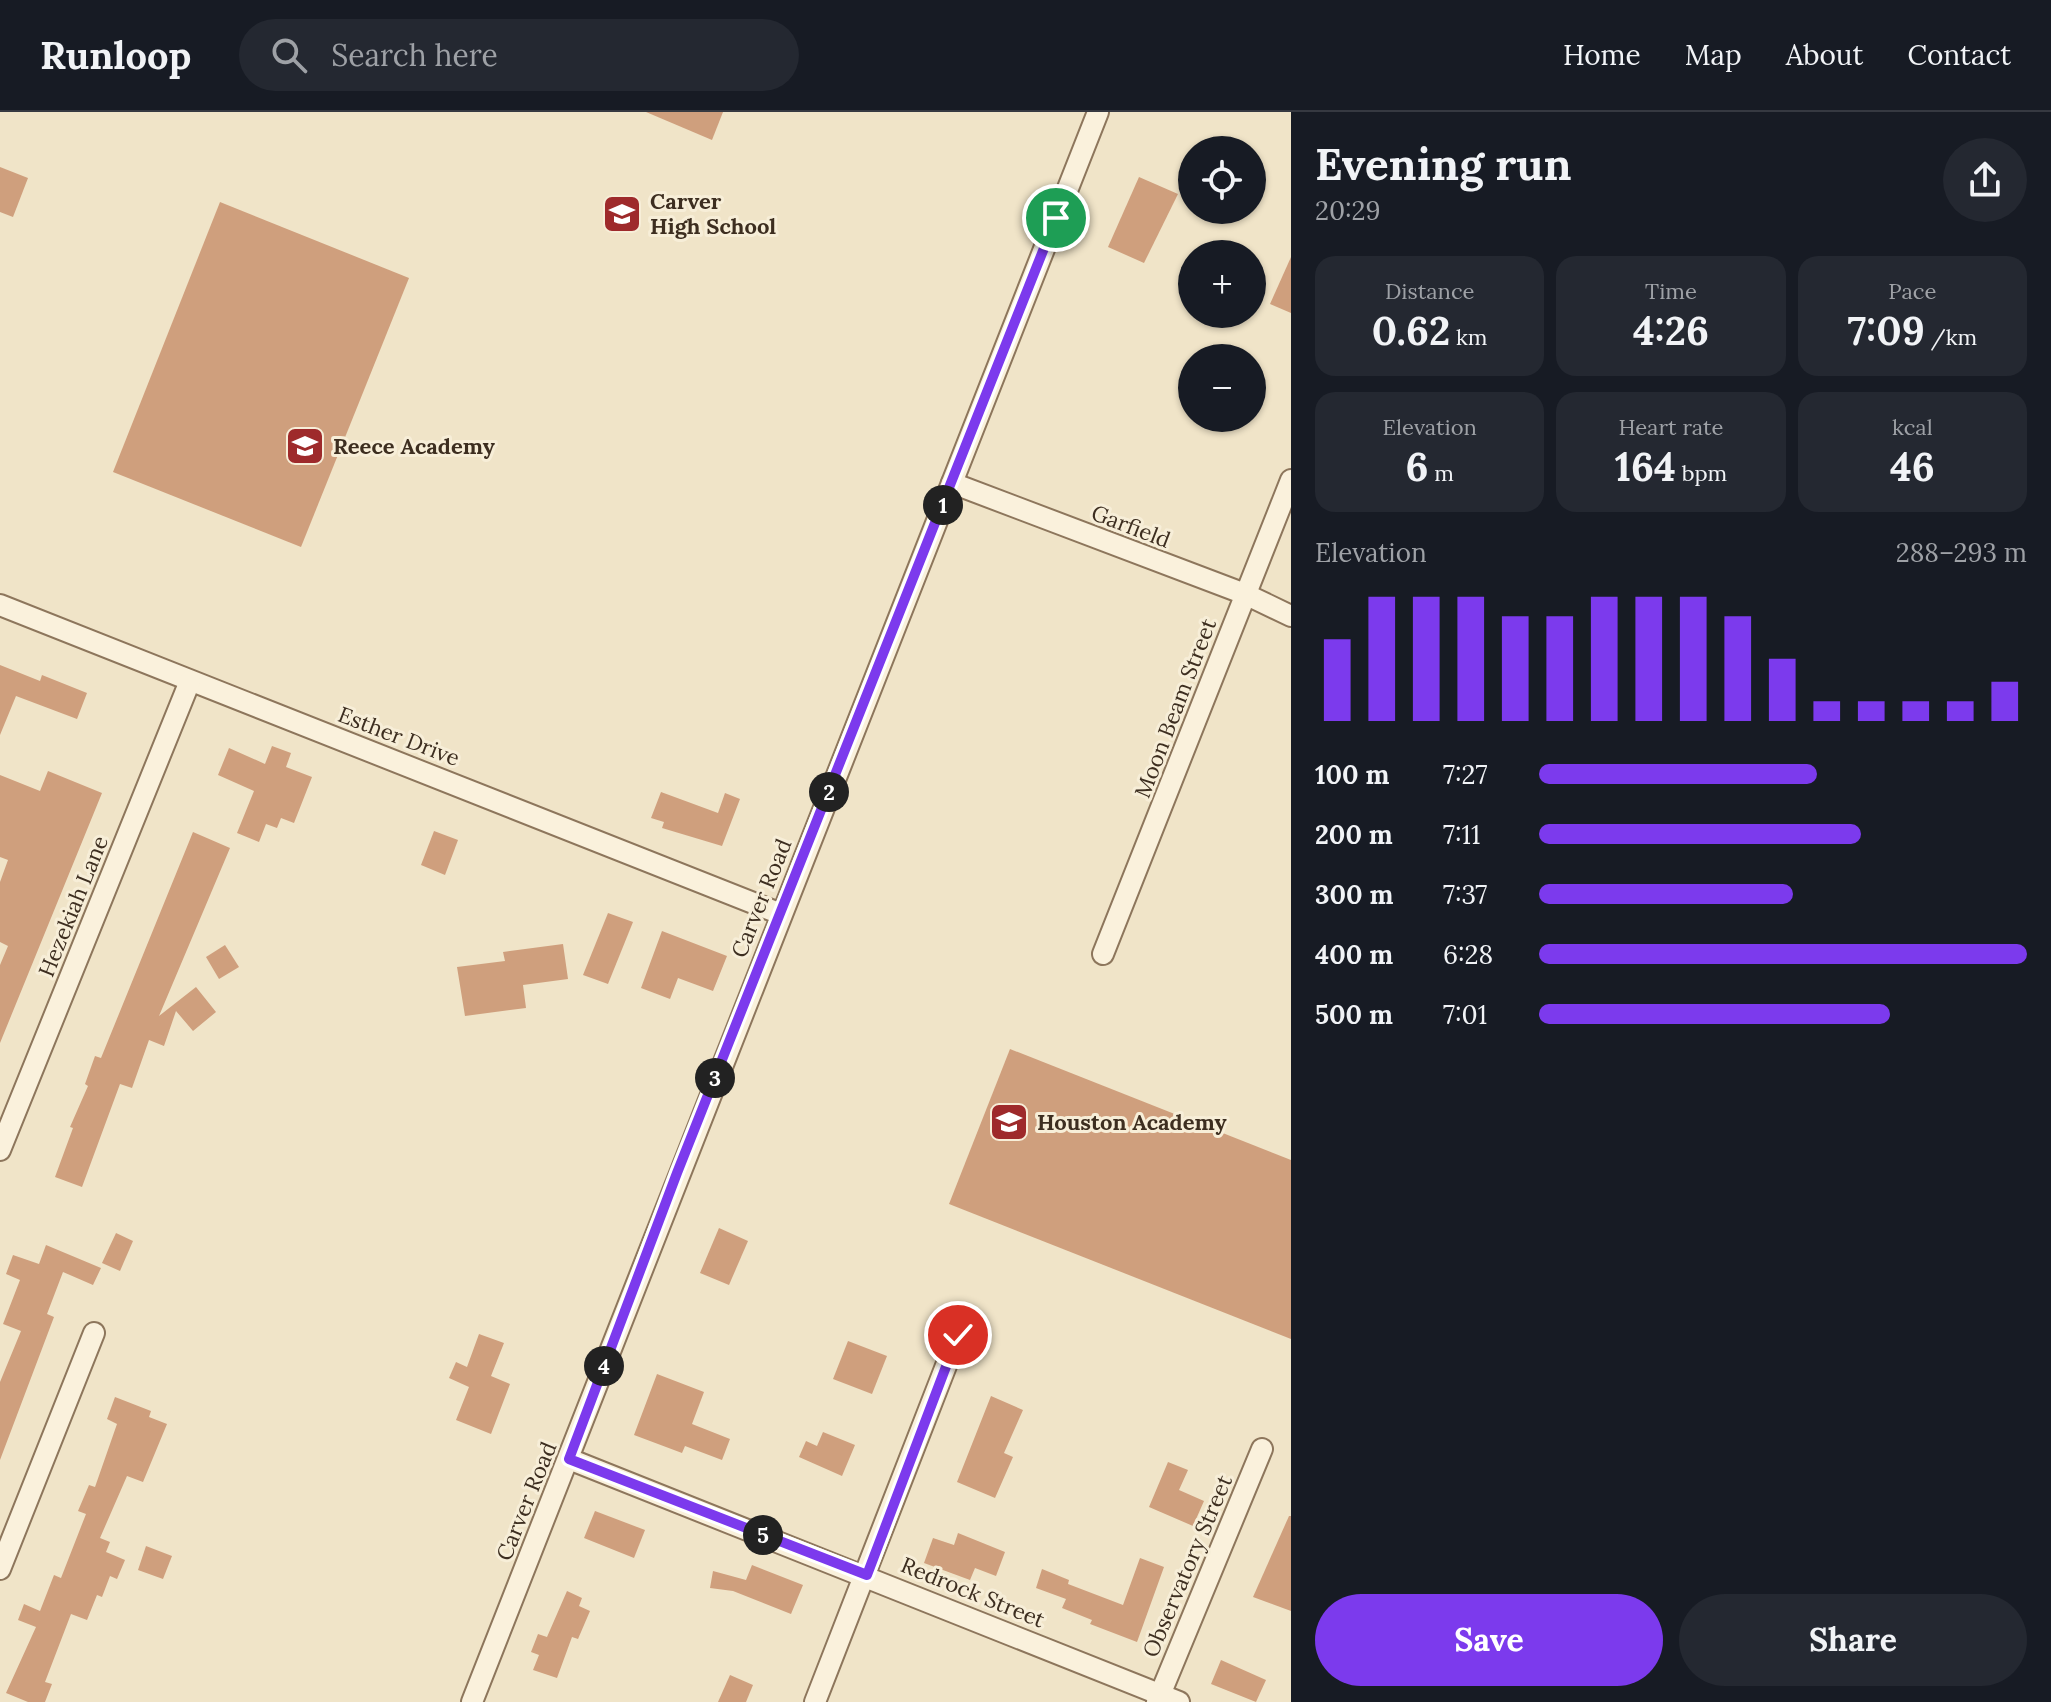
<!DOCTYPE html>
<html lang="en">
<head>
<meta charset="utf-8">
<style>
  body { margin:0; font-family:Lora,serif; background:#242831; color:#f1f3f6; height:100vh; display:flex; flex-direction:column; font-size:30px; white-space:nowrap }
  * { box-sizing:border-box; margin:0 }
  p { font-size:26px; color:#9ea1a6 }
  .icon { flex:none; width:44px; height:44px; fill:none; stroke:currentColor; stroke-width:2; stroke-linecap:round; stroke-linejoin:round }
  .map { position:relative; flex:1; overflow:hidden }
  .details { display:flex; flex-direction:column; background:#171b24; width:760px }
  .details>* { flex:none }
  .tools { position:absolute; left:1178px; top:24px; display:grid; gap:16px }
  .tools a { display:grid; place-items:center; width:88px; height:88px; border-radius:50%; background:#171b24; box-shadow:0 2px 6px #0004; font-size:40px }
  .pin { position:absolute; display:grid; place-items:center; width:68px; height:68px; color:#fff; margin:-34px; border:4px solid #fff; border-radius:50%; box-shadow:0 2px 8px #0007 }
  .km { position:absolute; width:40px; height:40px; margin:-20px; border-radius:50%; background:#222; color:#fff; font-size:22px; line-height:40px; text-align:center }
  .round { display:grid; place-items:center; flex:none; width:84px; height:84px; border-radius:42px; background:#242831 }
  .summary { display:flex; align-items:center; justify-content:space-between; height:136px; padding:0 24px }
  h1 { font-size:44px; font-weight:700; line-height:60px }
  .metrics { display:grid; grid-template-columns:repeat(3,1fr); gap:12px; height:136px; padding:8px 24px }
  .metrics div { display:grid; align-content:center; border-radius:20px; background:#242831; text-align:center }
  .metrics b { font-size:40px; font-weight:700 }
  .metrics small { font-size:22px; font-weight:400 }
  .metrics p { font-size:22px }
  .chart { height:224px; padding:16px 24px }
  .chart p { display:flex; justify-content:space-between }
  .chart svg { width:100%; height:144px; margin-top:8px; stroke:#7c3aed; stroke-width:6 }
  .button { display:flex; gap:16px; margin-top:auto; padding:16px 24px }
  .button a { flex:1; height:92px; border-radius:48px; background:#7c3aed; color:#fff; font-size:32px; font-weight:700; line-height:92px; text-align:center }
  .button a+a { background:#242831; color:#f1f3f6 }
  ul { padding:0 24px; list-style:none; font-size:26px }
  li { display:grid; grid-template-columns:128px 96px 1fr; align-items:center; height:60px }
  li i { height:20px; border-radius:10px; background:#7c3aed }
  header { display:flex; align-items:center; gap:48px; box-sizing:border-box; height:112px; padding:0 40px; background:#171b24; border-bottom:2px solid #363941 }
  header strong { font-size:38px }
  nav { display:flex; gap:44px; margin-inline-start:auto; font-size:28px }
  .search { width:560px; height:72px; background:#242831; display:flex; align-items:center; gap:20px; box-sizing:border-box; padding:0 28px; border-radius:44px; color:#9ea1a6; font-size:30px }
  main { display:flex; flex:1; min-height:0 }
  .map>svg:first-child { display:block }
  .building { fill:#cf9f7d }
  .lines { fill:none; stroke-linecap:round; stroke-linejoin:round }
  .minor-casing { stroke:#8d765c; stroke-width:24 }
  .minor { stroke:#faf1dc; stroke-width:20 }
  .route-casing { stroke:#fff; stroke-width:16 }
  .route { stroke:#7c3aed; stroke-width:10 }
  .labels { text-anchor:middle; stroke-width:6; stroke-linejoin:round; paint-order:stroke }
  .poi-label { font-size:22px; font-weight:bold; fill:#3d2e20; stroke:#f7eed8; text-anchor:start }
  .street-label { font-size:22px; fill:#3d2e20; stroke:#f7eed8 }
</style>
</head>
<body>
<header>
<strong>Runloop</strong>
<div class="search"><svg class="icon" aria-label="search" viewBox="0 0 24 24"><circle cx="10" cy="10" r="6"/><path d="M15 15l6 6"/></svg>Search here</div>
<nav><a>Home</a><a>Map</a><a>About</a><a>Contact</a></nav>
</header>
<main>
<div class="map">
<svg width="1291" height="1590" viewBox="0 0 1291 1590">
  <rect width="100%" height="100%" fill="#f0e4c8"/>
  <g class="building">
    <path d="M 646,0 L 723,0 L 712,28 Z"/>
    <path d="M 0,55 L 28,66 L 13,105 L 0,100 Z"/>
    <path d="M 1139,65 L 1178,82 L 1144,151 L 1108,135 Z"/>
    <path d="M 220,90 L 409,166 L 301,435 L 113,360 Z"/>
    <path d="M 1291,145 L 1291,201 L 1270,192 Z"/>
    <path d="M 0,553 L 40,569 L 42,563 L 87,581 L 77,607 L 16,584 L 0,623 Z"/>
    <path d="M 272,634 L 291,641 L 286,655 L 312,665 L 294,711 L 281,706 L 277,716 L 266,712 L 259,730 L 237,721 L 254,679 L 218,663 L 229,636 L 265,652 Z"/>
    <path d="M 48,659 L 102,681 L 0,931 L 0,853 L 8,834 L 0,830 L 0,770 L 8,748 L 0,745 L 0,663 L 40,679 Z"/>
    <path d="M 661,680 L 718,701 L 725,681 L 740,687 L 722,734 L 662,716 L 664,710 L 651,706 Z"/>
    <path d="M 434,719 L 458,728 L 445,763 L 421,753 Z"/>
    <path d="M 193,720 L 230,736 L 159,904 L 196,875 L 216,900 L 193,919 L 176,899 L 164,934 L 149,928 L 132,976 L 120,972 L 82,1075 L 55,1065 L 73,1016 L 70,1015 L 88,974 L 85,972 L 95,944 L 101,946 Z"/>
    <path d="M 608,801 L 633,810 L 608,872 L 583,863 Z"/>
    <path d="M 662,819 L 727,844 L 713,879 L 678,866 L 670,887 L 641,876 Z"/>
    <path d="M 563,832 L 568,867 L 523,873 L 526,896 L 465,904 L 457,855 L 505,849 L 503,840 Z"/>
    <path d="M 225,833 L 239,855 L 219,867 L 206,845 Z"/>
    <path d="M 1010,937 L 1291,1048 L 1291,1227 L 949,1092 Z"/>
    <path d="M 719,1116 L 748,1129 L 729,1173 L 700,1161 Z"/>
    <path d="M 116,1121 L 133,1129 L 120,1159 L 102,1151 Z"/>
    <path d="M 46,1133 L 101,1156 L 93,1173 L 63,1160 L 47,1202 L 54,1205 L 0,1348 L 0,1270 L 21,1219 L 3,1212 L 20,1168 L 6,1162 L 13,1143 L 39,1152 Z"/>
    <path d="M 479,1222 L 504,1231 L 491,1264 L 510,1272 L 491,1322 L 456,1308 L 469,1275 L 449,1266 L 456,1250 L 467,1255 Z"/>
    <path d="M 848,1229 L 887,1244 L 872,1282 L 833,1267 Z"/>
    <path d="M 657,1262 L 704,1280 L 692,1312 L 730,1327 L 722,1348 L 685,1334 L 682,1341 L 634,1323 Z"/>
    <path d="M 991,1284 L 1023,1298 L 1004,1341 L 1013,1345 L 995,1386 L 957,1370 Z"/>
    <path d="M 115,1285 L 151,1299 L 149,1305 L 167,1312 L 143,1370 L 127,1364 L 100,1426 L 110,1430 L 106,1440 L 125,1448 L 117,1467 L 110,1464 L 102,1485 L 97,1483 L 87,1508 L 71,1502 L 45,1570 L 52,1572 L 45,1590 L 28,1590 L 6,1581 L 36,1515 L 18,1508 L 24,1492 L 40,1499 L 54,1463 L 61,1466 L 86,1402 L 78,1399 L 89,1373 L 95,1375 L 117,1312 L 107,1307 Z"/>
    <path d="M 823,1320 L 855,1333 L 842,1364 L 799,1345 L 806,1329 L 817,1334 Z"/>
    <path d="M 1168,1350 L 1188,1358 L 1179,1378 L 1204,1389 L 1193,1414 L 1149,1395 Z"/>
    <path d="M 595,1399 L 645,1418 L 634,1446 L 584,1426 Z"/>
    <path d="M 1289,1404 L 1291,1404 L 1291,1499 L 1253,1485 Z"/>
    <path d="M 958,1421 L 1005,1440 L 996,1464 L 975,1456 L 970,1468 L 924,1451 L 933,1426 L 954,1433 Z"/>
    <path d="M 146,1434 L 172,1444 L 163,1467 L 138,1458 Z"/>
    <path d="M 1140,1446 L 1164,1455 L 1137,1530 L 1090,1512 L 1092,1508 L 1062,1496 L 1066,1487 L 1036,1476 L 1042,1457 L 1069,1468 L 1068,1472 L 1123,1493 Z"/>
    <path d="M 752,1453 L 803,1473 L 791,1502 L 733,1479 L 710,1476 L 713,1459 L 746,1468 Z"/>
    <path d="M 567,1479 L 582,1486 L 579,1494 L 590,1499 L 578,1527 L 572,1525 L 557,1566 L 533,1558 L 539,1543 L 531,1540 L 538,1522 L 547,1525 Z"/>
    <path d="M 1221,1548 L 1266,1568 L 1256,1590 L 1211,1572 Z"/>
    <path d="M 730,1563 L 753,1573 L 746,1590 L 718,1590 Z"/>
  </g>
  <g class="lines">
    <g class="minor-casing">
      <g id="minor">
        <path d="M 952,371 L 1245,482 L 1291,504"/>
        <path d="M 0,493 L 781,802"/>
        <path d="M 1103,842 L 1291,368"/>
        <path d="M 0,1038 L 190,569"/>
        <path d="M 569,1347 L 1179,1590"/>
        <path d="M 0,1457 L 94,1221"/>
        <path d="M 472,1590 L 1098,0"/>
        <path d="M 815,1590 L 958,1223"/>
        <path d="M 1157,1590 L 1262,1337"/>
      </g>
    </g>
    <use href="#minor" class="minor"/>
  </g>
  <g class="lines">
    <g class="route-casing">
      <path id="route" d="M 958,1223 L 867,1463 L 569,1347 L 677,1061 L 1056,106"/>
    </g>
    <use href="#route" class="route"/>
  </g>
  <defs>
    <g id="school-square" transform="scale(2)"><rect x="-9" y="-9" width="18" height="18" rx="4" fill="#9e2a2b" stroke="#f7eed8"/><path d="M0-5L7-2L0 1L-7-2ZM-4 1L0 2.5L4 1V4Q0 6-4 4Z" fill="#fff"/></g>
  </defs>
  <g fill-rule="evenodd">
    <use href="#school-square" x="622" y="102"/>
    <use href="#school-square" x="305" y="334"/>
    <use href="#school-square" x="1009" y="1010"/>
  </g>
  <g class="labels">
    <g class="poi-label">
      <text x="650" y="97">Carver<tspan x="650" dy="25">High School</tspan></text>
      <text x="333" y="342">Reece Academy</text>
      <text x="1037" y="1018">Houston Academy</text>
    </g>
    <g class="street-label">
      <text transform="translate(1131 414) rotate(21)" y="8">Garfield</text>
      <text transform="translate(1175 596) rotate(-69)" y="8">Moon Beam Street</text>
      <text transform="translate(399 624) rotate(21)" y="8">Esther Drive</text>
      <text transform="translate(761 786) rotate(-68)" y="8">Carver Road</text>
      <text transform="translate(73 794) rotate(-68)" y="8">Hezekiah Lane</text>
      <text transform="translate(526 1389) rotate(-68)" y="8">Carver Road</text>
      <text transform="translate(1187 1454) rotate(-67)" y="8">Observatory Street</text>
      <text transform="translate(973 1480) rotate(22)" y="8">Redrock Street</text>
    </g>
  </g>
</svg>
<div class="tools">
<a><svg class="icon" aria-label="locate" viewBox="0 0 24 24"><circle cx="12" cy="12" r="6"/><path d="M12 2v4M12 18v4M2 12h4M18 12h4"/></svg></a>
<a>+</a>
<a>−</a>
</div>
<div class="pin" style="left:1056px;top:106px;background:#1e9e55"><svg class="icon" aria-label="arrive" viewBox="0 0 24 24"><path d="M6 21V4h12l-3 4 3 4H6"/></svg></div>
<div class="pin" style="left:958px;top:1223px;background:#d93025"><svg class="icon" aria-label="check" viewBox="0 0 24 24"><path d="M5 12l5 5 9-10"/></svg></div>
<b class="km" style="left:943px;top:393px">1</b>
<b class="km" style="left:829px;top:680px">2</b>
<b class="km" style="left:715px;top:966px">3</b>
<b class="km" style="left:604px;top:1254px">4</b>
<b class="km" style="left:763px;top:1423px">5</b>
</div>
<section class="details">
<div class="summary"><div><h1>Evening run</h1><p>20:29</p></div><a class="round"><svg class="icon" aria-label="share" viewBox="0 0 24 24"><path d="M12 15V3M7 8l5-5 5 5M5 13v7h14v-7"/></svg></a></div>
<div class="metrics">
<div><p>Distance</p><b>0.62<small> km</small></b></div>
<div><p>Time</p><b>4:26</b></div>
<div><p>Pace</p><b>7:09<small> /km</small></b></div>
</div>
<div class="metrics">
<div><p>Elevation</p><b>6<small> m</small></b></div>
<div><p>Heart rate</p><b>164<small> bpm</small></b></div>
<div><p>kcal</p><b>46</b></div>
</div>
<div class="chart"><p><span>Elevation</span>288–293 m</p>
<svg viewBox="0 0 160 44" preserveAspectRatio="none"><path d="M5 44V19M15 44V6M25 44V6M35 44V6M45 44V12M55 44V12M65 44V6M75 44V6M85 44V6M95 44V12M105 44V25M115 44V38M125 44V38M135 44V38M145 44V38M155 44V32"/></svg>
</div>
<ul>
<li><b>100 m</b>7:27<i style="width:57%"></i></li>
<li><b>200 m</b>7:11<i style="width:66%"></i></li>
<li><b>300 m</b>7:37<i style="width:52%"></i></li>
<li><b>400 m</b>6:28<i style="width:100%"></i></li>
<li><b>500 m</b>7:01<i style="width:72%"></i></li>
</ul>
<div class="button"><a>Save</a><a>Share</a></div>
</section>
</main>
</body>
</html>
